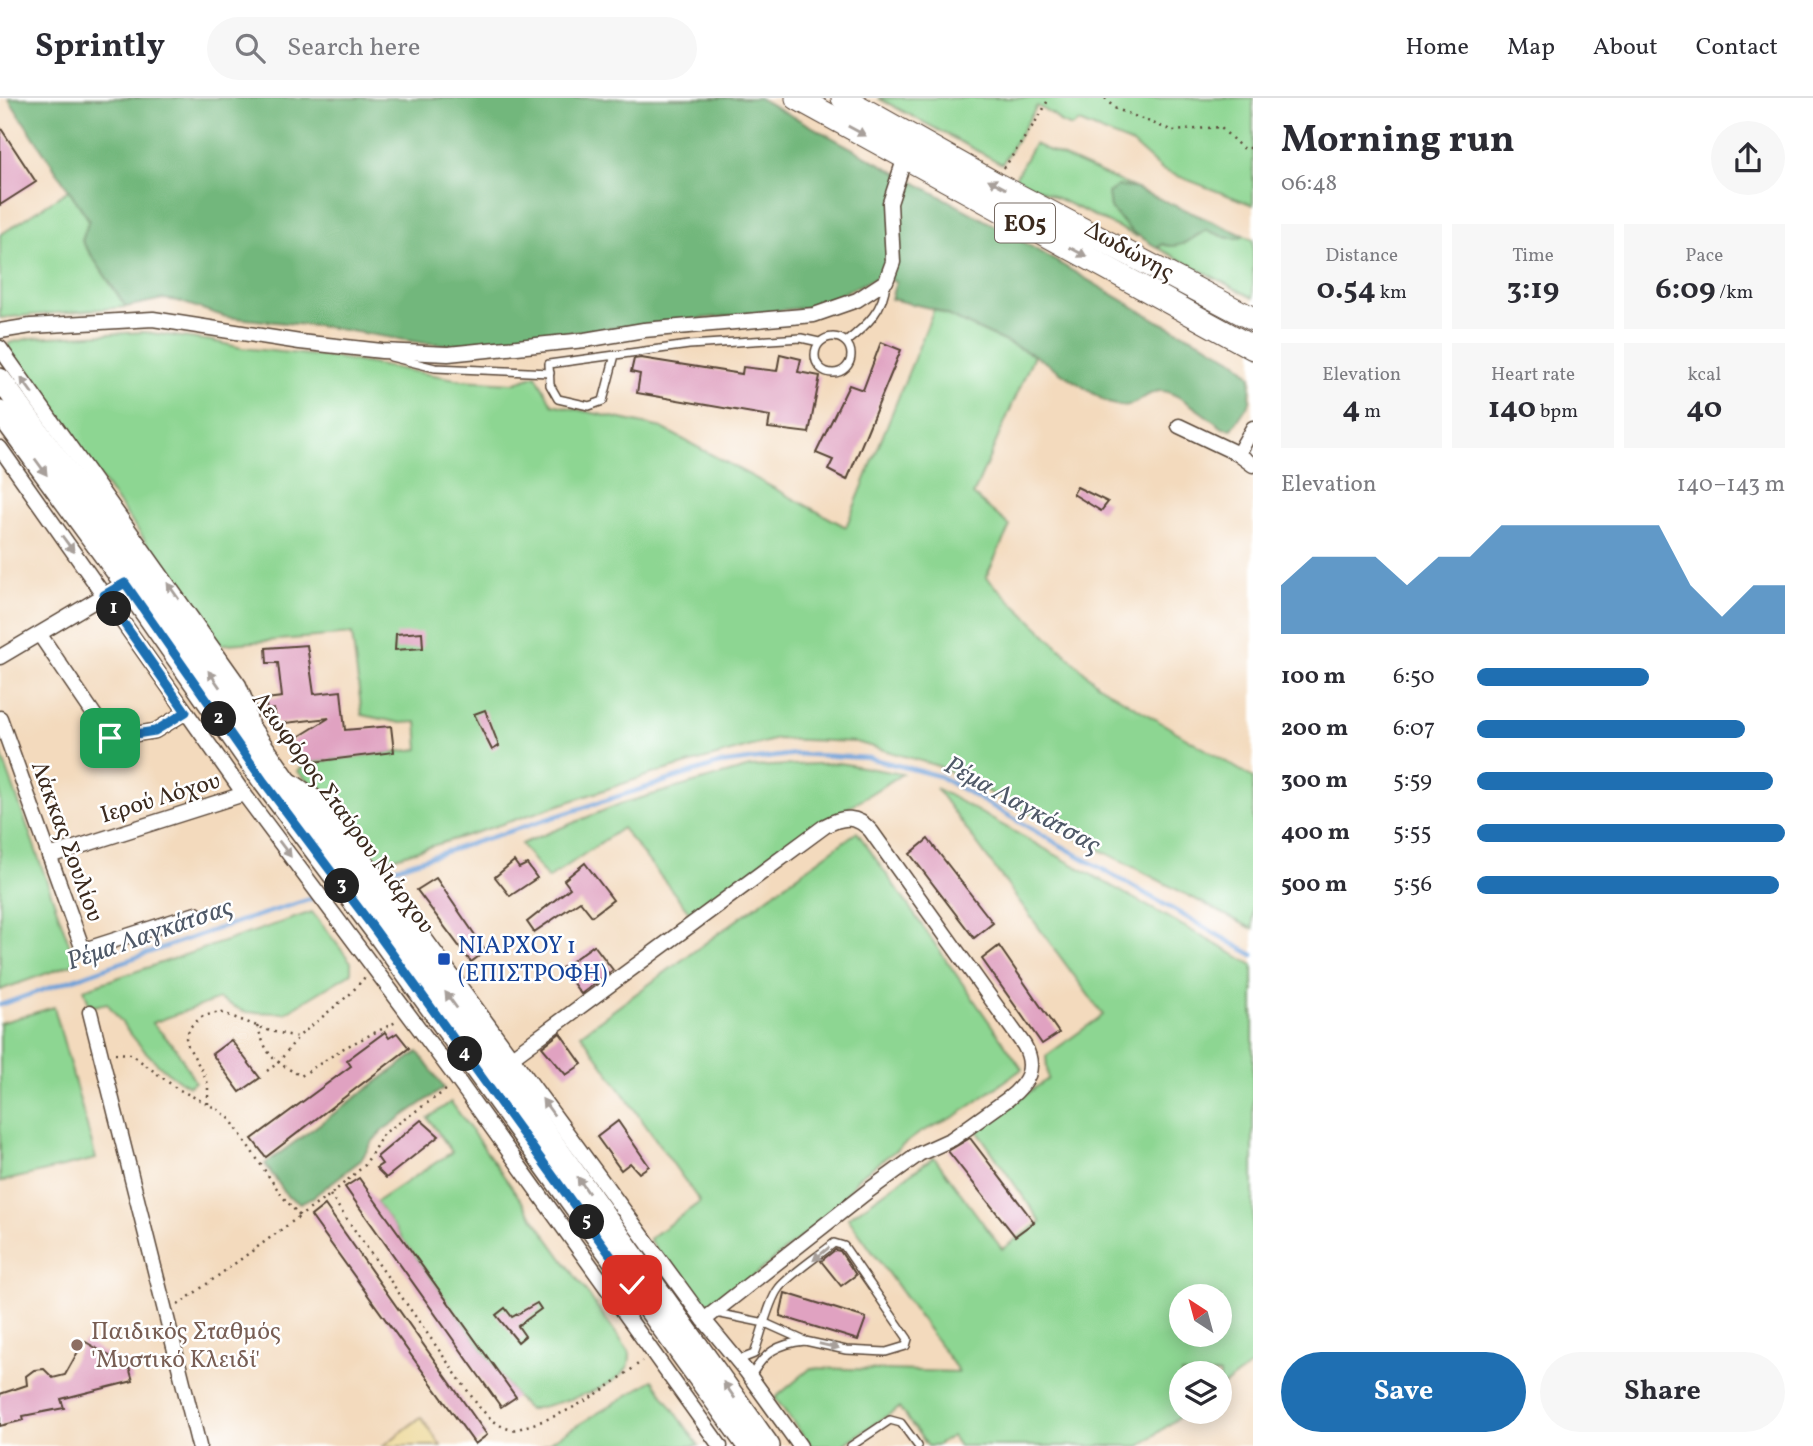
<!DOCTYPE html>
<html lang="en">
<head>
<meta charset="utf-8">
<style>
  body { margin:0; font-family:Vollkorn,serif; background:#f7f7f7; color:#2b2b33; height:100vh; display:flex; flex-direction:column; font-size:26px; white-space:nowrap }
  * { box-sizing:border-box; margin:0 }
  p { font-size:23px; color:#7c7c81 }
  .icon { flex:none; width:38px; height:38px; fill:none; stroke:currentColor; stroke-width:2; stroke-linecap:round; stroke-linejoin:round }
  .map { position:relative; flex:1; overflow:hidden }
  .side { display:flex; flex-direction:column; background:#fff; width:560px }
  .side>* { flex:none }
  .needle { width:46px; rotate:324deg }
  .tools { position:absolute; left:1169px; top:1186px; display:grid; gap:14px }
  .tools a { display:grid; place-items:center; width:63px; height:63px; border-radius:50%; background:#fff; box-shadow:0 4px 18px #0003; font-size:35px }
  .pin { position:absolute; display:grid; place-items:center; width:60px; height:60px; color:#fff; margin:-30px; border-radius:14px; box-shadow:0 4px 10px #0006 }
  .km { position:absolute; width:35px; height:35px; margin:-18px; border-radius:50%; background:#222; color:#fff; font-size:19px; line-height:35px; text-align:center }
  .round { display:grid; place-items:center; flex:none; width:74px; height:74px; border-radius:37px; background:#f7f7f7 }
  .headline { display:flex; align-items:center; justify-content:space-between; height:119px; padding:0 28px }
  h1 { font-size:38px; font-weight:700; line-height:52px }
  .metrics { display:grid; grid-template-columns:repeat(3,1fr); gap:10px; height:119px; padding:7px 28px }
  .metrics div { display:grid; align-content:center; border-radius:0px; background:#f7f7f7; text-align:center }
  .metrics b { font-size:30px; font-weight:700 }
  .metrics small { font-size:19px; font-weight:400 }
  .metrics p { font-size:19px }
  .chart { height:196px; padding:14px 28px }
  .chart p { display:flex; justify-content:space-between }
  .chart svg { width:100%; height:126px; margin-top:7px; fill:#1f6fb2; opacity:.7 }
  .cta { display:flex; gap:14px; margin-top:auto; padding:14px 28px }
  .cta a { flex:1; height:80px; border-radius:42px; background:#1f6fb2; color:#fff; font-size:28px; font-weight:700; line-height:80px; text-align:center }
  .cta a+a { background:#f7f7f7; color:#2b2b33 }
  ul { padding:0 28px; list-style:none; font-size:23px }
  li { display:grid; grid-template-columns:112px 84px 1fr; align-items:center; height:52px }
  li i { height:18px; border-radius:9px; background:#1f6fb2 }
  header { display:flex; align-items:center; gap:42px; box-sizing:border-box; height:98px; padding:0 35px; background:#fff; border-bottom:2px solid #e1e1e2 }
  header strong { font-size:33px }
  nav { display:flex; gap:38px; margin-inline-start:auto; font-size:24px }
  .search { width:490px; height:63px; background:#f7f7f7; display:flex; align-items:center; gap:18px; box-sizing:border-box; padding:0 24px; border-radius:38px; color:#7c7c81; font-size:26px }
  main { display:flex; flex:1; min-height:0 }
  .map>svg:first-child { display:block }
  .green { fill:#8dd692; stroke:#648058; stroke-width:2; fill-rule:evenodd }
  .forest { fill:#72b77c; stroke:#56704d; stroke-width:2 }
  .sand { fill:#eeda9e; stroke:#94825e; stroke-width:2 }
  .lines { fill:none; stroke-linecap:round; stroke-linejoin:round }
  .stream { stroke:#6da0d8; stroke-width:4.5 }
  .building { fill:#e0a2c1 }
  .lane-casing { stroke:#574436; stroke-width:10 }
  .street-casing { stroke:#574436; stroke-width:17 }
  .secondary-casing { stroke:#574436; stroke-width:24 }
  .primary-casing { stroke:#574436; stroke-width:25 }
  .path { stroke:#574436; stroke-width:2.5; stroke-dasharray:2 5; stroke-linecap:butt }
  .lane { stroke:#fff; stroke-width:7 }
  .street { stroke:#fff; stroke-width:14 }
  .secondary { stroke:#fff; stroke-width:21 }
  .primary { stroke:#fff; stroke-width:23 }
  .oneway { fill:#a79f9a }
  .route-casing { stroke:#fff; stroke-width:14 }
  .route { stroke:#1f6fb2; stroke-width:9 }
  .transit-dot { fill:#1a4fb4; stroke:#fff; stroke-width:2.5 }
  .education-dot { fill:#8d6e63; stroke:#fff; stroke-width:2.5 }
  .labels { text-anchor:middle; stroke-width:5; stroke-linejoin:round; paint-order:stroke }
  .shield { fill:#fff; stroke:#766a62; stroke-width:2 }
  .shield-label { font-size:23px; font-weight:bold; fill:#3b2a1e }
  .street-label { font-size:24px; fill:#3b2a1e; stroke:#fff }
  .transit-label { font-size:24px; fill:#164399; stroke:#fff; text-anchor:start }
  .education-label { font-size:24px; fill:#785e54; stroke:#fff; text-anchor:start }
  .water-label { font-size:26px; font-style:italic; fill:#4f5968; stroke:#fff }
</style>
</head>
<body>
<header>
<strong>Sprintly</strong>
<div class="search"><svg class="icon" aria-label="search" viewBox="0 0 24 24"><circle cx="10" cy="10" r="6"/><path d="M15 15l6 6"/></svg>Search here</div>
<nav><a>Home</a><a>Map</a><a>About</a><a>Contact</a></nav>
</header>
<main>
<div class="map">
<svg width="1253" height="1348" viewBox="0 0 1253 1348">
  <rect width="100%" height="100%" fill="#fff"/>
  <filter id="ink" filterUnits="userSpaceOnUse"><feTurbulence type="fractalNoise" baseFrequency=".0143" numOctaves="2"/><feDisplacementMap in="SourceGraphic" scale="14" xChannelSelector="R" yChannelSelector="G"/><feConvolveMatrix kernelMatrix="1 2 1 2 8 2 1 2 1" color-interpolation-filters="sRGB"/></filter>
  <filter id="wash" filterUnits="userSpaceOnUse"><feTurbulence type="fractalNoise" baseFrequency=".00686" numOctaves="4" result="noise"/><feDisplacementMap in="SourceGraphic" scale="28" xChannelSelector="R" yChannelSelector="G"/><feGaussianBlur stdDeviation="1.57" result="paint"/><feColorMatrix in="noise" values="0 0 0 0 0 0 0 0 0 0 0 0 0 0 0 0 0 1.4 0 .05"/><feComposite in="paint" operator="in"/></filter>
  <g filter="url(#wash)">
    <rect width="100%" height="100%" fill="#f3dabd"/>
    <g class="green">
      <path d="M 878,0 L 1253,0 L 1253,107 L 1162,72 L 1133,46 L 1079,24 L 1072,29 L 1061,25 L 1054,17 L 1037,8 L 1002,66 Z"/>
      <path d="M 1034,46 L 1137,91 L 1118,88 L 1110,110 L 1138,139 L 1015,80 Z"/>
      <path d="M 69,92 L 89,122 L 82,143 L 126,209 L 0,220 L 0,137 Z"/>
      <path d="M 1206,132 L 1228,140 L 1241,140 L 1243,137 L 1253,142 L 1253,200 L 1158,150 L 1162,146 L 1184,146 Z"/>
      <path d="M 934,211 L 1034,257 L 973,397 L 1010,428 L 986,479 L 1097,586 L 1253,680 L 1253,831 L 938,668 L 856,644 L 777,641 L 652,676 L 484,732 L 376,765 L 332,705 L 297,673 L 311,664 L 419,651 L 417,624 L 401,625 L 362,617 L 352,536 L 216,547 L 167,473 L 7,250 L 9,245 L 31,240 L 144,234 L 212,243 L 242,250 L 338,260 L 461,282 L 513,285 L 536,277 L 552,306 L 662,330 L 846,429 Z"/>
      <path d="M 0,652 L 76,865 L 0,892 Z"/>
      <path d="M 839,665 L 902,676 L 830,721 L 694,820 L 622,730 L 548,781 L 521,746 L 620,706 L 750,669 Z"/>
      <path d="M 936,690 L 1253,867 L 1253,1266 L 1220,1290 L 1220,1276 L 1181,1276 L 1181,1314 L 1186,1314 L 1140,1348 L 959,1348 L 952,1338 L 936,1348 L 928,1348 L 899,1310 L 841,1348 L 811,1348 L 775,1300 L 811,1270 L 959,1274 L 848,1120 L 934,1059 L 1002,1151 L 1041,1124 L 976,1031 L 1048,981 L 1046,958 L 1103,917 ZM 1181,1199 L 1220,1199 L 1220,1237 L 1181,1237 Z"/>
      <path d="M 857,734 L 1022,971 L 956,1018 L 921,1034 L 859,1079 L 833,1113 L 717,1208 L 695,1205 L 649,1141 L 700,1104 L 581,936 Z"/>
      <path d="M 312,814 L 351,864 L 351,875 L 285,915 L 245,914 L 219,901 L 152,925 L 176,950 L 195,984 L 189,988 C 154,970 130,936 107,905 L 90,909 L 84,891 Z"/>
      <path d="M 54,909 L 96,1061 L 0,1084 L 0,925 Z"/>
      <path d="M 451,1004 L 630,1255 C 630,1258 630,1262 629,1266 C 619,1292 553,1306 528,1312 L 516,1299 L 376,1104 L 452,1054 L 428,1020 Z"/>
      <path d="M 653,1282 L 699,1348 L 543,1348 Z"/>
    </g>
    <g class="forest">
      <path d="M 8,0 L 759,0 L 1001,131 L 1158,223 L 1208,247 L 1237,264 L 1251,278 L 1250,304 L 1232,331 L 1223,330 C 1209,321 1177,292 1160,293 C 1140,295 1138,315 1108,305 L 1034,257 L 934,211 L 891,201 L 896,183 L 878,179 L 812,209 L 454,247 L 423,245 L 326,229 L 226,219 L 178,203 L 163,201 L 126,209 L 82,143 L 89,122 Z"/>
      <path d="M 1118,88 L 1137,91 L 1243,137 L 1241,140 L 1228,140 L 1206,132 C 1191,140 1180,153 1162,146 L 1158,150 L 1131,133 L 1110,110 L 1108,95 Z"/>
      <path d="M 418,954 L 444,990 L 383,1032 L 372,1044 L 361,1062 L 313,1099 L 300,1105 L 288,1099 L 265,1066 Z"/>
    </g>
    <path class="sand" d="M 421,1319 L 441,1348 L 383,1348 Z"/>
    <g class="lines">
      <g class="stream">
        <path d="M 392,771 L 719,666 L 796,656 L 869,660 L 939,678 L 1253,857"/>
        <path d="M 0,907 L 228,827 L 311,801"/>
      </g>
    </g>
    <g id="blocks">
      <g class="building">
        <path d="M 0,29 L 36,84 L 0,107 Z"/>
        <path d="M 881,244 L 901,252 L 847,382 L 828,372 L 833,362 L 816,355 L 849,287 L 863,292 Z"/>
        <path d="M 780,256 L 801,261 L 798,274 L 820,278 L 809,335 L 768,330 L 770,318 L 637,295 L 640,276 L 631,274 L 634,261 L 641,260 L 742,276 L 743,269 L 777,273 Z"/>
        <path d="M 1077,389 L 1108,404 L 1101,413 L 1073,396 Z"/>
        <path d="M 422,534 L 423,550 L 395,552 L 396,536 Z"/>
        <path d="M 307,547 L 314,596 L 341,593 L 345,632 L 391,628 L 394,654 L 305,665 L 292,643 L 329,620 L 277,626 L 274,611 L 267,612 L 265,601 L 282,599 L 278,565 L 267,565 L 266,550 Z"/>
        <path d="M 485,612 L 499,648 L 492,652 L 474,616 Z"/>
        <path d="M 928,741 L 993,825 L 974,840 L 910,756 Z"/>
        <path d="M 514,763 L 519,770 L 527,766 L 537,780 L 510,798 L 495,779 Z"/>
        <path d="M 585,765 L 613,802 L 592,818 L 580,803 L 534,834 L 527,824 L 570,790 L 564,782 Z"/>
        <path d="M 436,780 L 486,853 L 471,864 L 417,792 Z"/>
        <path d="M 594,847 L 613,872 L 581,896 L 562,870 Z"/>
        <path d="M 999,848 L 1059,935 L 1042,946 L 982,861 Z"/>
        <path d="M 385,934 L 389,940 L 397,935 L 409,950 L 266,1059 L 252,1041 L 351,968 L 347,962 Z"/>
        <path d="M 560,935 L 582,966 L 566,977 L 542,949 Z"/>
        <path d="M 231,942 L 260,980 L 240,994 L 212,956 Z"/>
        <path d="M 421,1022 L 439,1038 L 386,1080 L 376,1070 L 382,1066 L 377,1059 Z"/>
        <path d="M 618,1023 L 649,1068 L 639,1075 L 630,1065 L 621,1072 L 597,1039 Z"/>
        <path d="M 970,1040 L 1034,1124 L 1015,1138 L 948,1053 Z"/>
        <path d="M 359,1080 L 516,1299 L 501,1309 L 345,1089 Z"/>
        <path d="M 325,1107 L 487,1337 L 475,1346 L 311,1118 Z"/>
        <path d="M 835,1152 L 840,1153 L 856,1177 L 841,1188 L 821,1163 Z"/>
        <path d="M 785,1195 L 866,1220 L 858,1242 L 780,1218 Z"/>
        <path d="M 537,1205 L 541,1211 L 518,1228 L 525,1238 L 518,1244 L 496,1217 L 505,1210 L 512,1219 Z"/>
        <path d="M 84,1243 L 120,1264 L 127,1262 L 133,1283 L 61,1301 L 64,1310 L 23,1318 L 24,1322 L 0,1328 L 0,1296 L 27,1287 L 26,1278 L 34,1272 L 44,1271 L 53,1280 L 65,1277 Z"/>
      </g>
    </g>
  </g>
  <g filter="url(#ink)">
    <use href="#blocks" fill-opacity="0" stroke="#574436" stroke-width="2"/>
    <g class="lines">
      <g class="lane-casing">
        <g id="lane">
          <circle cx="833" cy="257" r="18"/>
          <path d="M 846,244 C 867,227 884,212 886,184"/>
          <path d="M 615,257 L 603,303 L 589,308 L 558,301 L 550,287 L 549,266 L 689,247 L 801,240 L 819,244"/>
          <path d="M 391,259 L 435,270 L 550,275"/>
          <path d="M 716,1215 L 765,1225 L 805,1243 L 846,1252 L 886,1254 L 906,1248 L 908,1241 L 844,1148 L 834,1145 C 821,1156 788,1178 779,1190 C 768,1204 761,1239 754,1256 L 739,1262"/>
          <path d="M 751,1278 C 765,1254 777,1246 805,1243"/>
          <path d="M 851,1348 L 890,1322 L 901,1325 L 918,1348"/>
        </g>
      </g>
      <g class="street-casing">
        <g id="street">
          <path d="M 0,233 L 31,228 L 153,221 L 300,244 L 382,253 L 448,256 L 585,242 L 644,232 L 814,217 L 857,202 L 886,183 L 893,164 L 890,105 L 905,59"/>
          <path d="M 0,250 L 239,587 L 247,607 L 251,628"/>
          <path d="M 1179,328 L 1238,356 L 1253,367"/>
          <path d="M 0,350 L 244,696 L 459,984 L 720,1348"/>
          <path d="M 1238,356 L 1253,330"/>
          <path d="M 40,537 L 110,640 L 155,633 L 186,614"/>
          <path d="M 0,559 L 125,485"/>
          <path d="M 0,620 L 82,849 L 87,851 L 196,816"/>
          <path d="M 292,683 L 317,700 L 399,805 L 704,1222 L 746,1273 L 800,1348"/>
          <path d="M 49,758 L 244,696"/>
          <path d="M 90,914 L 199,1348"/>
          <path d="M 512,959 L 825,728 C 843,718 857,717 871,733 L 1024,947 C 1037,970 1028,985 1008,1001 L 952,1041 L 919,1056 L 868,1093 L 704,1222"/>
        </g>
      </g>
      <g class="secondary-casing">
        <g id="secondary">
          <path d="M 0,281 L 138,472 L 304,708 L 408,844 L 489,955 L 769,1348"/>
          <path d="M 0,314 L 125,485 L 264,684 L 375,832 L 748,1348"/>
        </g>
      </g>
      <g class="primary-casing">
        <g id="primary">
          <path d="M 797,0 L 1253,250"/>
          <path d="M 843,0 L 994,85 L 1253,221"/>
        </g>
      </g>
      <g class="path">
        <path d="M 1105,0 L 1114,10 L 1173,33 L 1220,29 L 1242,50 L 1253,50"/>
        <path d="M 1004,70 L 1042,14 L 1049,0"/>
        <path d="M 257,928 C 269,961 271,961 301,978 L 344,950 L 398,923"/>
        <path d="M 115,955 L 131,956 L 176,990 L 219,1012 L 230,1021 L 282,1098 L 300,1118 L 330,1097 L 365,1067 L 383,1036 L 446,992"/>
        <path d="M 267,973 L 278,965 L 298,939"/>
        <path d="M 208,1006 L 208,986 L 204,976 L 188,948 L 186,940 L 190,929 L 203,918 L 220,914 L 270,933 L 298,939 L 350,896 L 365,879"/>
        <path d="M 330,1097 L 479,1309 C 487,1317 497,1328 509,1331 C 516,1333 523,1329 530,1327 C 573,1314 607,1291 642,1263"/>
        <path d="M 178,1207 L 300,1118"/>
      </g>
      <use href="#lane" class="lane"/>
      <use href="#street" class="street"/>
      <use href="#secondary" class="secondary"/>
      <use href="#primary" class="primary"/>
    </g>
    <defs><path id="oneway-solid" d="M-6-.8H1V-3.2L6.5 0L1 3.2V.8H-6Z" transform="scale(1.75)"/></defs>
    <g class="oneway">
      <use href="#oneway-solid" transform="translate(857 33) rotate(29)"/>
      <use href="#oneway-solid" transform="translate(997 86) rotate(-152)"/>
      <use href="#oneway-solid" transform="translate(1078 154) rotate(29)"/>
      <use href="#oneway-solid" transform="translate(27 288) rotate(-126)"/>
      <use href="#oneway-solid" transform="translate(41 369) rotate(54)"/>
      <use href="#oneway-solid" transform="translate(68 446) rotate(54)"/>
      <use href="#oneway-solid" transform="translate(173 493) rotate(-125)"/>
      <use href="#oneway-solid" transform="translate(214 581) rotate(-125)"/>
      <use href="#oneway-solid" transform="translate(285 751) rotate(53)"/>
      <use href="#oneway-solid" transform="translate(451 902) rotate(-126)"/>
      <use href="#oneway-solid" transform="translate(548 1009) rotate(-126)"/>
      <use href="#oneway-solid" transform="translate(583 1087) rotate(-125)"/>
      <use href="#oneway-solid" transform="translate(821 1156) rotate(141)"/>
      <use href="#oneway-solid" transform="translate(829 1248) rotate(13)"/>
      <use href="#oneway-solid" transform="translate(729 1292) rotate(-125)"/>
    </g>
  </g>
  <g class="lines" filter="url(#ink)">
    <g class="route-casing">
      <path id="route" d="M 110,640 L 155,633 L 186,614 L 104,497 L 125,485 L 264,684 L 375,832 L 632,1187"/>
    </g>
    <use href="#route" class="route"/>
  </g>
  <rect class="transit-dot" x="437" y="854" width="14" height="14" rx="3.5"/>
  <circle class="education-dot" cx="77" cy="1247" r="7"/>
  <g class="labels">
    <rect class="shield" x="995" y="105.5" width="60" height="39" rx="5"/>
    <g class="shield-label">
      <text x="1025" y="133">ΕΟ5</text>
    </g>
    <g class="street-label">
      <text transform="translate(1130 152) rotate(29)" y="8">Δωδώνης</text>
      <text transform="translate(160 699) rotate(-17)" y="8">Ιερού Λόχου</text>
      <text transform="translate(344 714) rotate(54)" y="8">Λεωφόρος Σταύρου Νιάρχου</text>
      <text transform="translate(68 743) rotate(70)" y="8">Λάκκας Σουλίου</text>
    </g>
    <g class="transit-label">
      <text x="458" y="855">ΝΙΑΡΧΟΥ 1<tspan x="458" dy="28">(ΕΠΙΣΤΡΟΦΗ)</tspan></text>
    </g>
    <g class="education-label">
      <text x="91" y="1241">Παιδικός Σταθμός<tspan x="91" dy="28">'Μυστικό Κλειδί'</tspan></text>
    </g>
    <g class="water-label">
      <text transform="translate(1023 706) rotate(29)" y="9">Ρέμα Λαγκάτσας</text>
      <text transform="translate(149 835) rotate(-19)" y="9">Ρέμα Λαγκάτσας</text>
    </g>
  </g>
</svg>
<div class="tools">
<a><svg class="needle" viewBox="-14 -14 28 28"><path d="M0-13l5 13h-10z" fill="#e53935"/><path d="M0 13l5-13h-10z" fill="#7c7c81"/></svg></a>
<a><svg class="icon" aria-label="layers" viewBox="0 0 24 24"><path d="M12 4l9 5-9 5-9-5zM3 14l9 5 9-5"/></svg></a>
</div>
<div class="pin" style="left:110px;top:640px;background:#1e9e55"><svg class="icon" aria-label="arrive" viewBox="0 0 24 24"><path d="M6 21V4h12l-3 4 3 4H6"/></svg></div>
<div class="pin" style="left:632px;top:1187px;background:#d93025"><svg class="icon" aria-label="check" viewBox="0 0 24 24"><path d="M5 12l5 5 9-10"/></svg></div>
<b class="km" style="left:114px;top:511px">1</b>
<b class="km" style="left:219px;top:621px">2</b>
<b class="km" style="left:342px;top:788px">3</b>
<b class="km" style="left:465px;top:956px">4</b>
<b class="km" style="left:587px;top:1124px">5</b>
</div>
<section class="side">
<div class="headline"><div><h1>Morning run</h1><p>06:48</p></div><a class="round"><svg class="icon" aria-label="share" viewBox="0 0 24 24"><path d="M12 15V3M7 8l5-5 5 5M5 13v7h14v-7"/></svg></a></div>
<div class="metrics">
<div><p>Distance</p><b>0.54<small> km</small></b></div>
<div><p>Time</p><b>3:19</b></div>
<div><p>Pace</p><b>6:09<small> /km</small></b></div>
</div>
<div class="metrics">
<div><p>Elevation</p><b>4<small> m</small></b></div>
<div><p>Heart rate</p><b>140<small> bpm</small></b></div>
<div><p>kcal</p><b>40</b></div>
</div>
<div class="chart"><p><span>Elevation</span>140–143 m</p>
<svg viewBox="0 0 160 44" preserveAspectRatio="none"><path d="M0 44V27L10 17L20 17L30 17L40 27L50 17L60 17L70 6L80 6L90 6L100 6L110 6L120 6L130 27L140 38L150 27L160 27V44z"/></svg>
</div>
<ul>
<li><b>100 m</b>6:50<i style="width:56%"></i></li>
<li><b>200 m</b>6:07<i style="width:87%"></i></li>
<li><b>300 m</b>5:59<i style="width:96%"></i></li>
<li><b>400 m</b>5:55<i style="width:100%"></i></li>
<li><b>500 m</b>5:56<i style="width:98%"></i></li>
</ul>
<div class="cta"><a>Save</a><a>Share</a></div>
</section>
</main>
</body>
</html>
